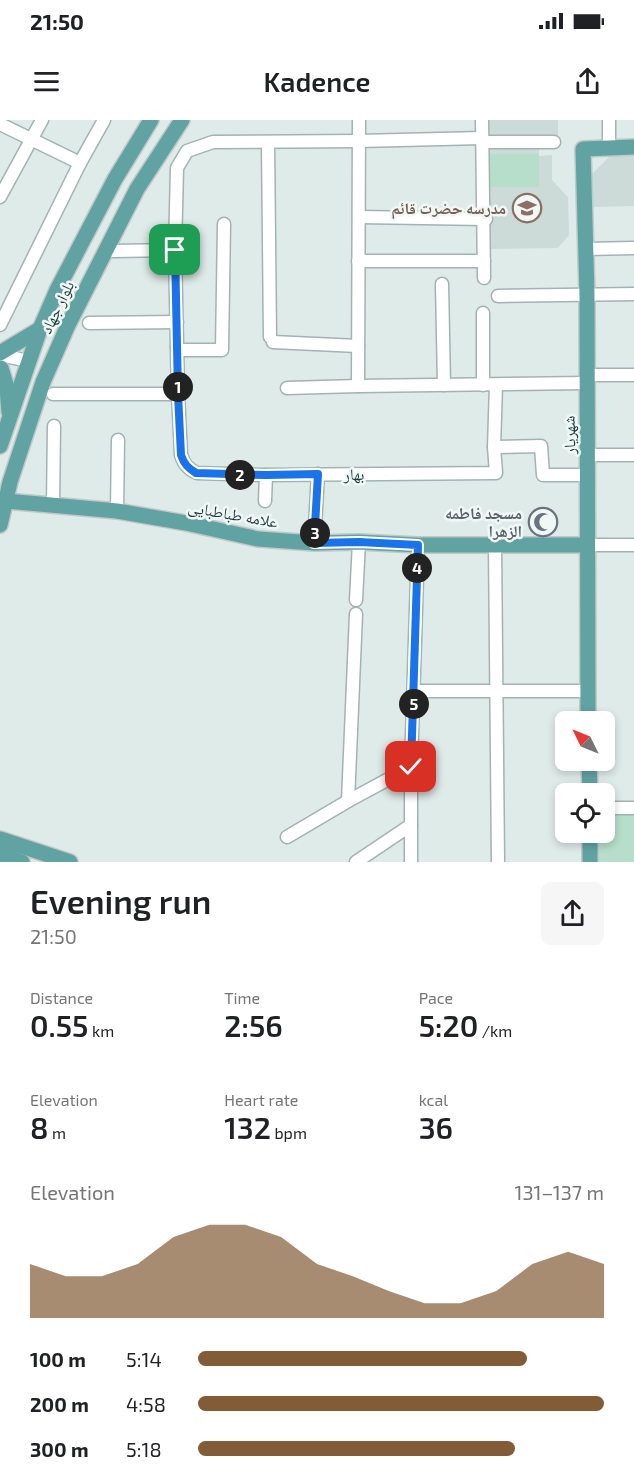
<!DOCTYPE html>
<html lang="en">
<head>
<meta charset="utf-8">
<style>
  body { margin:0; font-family:"Exo 2","Noto Naskh Arabic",sans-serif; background:#f6f6f6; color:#202124; height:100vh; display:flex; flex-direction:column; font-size:22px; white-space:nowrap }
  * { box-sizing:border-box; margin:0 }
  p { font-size:20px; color:#757577 }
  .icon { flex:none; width:33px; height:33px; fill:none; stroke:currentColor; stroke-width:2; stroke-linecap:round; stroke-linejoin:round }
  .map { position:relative; height:742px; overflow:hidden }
  .details { display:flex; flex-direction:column; background:#fff; flex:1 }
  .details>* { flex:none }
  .needle { width:39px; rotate:313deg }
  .buttons { position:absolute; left:555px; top:591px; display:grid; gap:12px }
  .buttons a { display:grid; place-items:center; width:60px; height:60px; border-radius:9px; background:#fff; box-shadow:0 3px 9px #0003; font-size:30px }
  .pin { position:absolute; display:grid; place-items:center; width:51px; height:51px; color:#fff; margin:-26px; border-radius:12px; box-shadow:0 3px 9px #0006 }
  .km { position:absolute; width:30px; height:30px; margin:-15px; border-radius:50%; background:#222; color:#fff; font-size:16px; line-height:30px; text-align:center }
  .round { display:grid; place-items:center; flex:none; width:63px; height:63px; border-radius:9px; background:#f6f6f6 }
  .summary { display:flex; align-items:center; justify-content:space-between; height:102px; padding:0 30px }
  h1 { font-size:33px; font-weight:600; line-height:45px }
  .figures { display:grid; grid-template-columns:repeat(3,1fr); gap:9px; height:102px; padding:6px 30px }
  .figures div { display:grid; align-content:center }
  .figures b { font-size:30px; font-weight:600 }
  .figures small { font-size:16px; font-weight:400 }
  .figures p { font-size:16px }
  .chart { height:168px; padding:12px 30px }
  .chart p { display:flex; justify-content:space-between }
  .chart svg { width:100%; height:108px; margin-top:6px; fill:#825c37; opacity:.7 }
  ul { padding:0 30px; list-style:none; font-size:20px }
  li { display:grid; grid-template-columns:96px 72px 1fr; align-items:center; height:45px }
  li i { height:15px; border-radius:8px; background:#825c37 }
  .status { display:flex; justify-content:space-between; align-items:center; height:42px; padding:0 30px; background:#fff; direction:ltr }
  .status svg { height:16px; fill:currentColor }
  header { display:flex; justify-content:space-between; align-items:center; height:78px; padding:0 30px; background:#fff; font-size:27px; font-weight:600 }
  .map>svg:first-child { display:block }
  .built { fill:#cddbd8 }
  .green { fill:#b7decb }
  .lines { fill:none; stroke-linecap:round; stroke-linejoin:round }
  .minor-casing { stroke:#a2b3b2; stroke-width:15 }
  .major-casing { stroke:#c0c8c8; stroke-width:18 }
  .minor { stroke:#fff; stroke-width:12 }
  .major { stroke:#61a3a3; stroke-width:15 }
  .route-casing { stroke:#fff; stroke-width:12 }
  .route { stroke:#1a73e8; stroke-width:8 }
  .labels { text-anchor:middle; stroke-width:5; stroke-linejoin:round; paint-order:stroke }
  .education-label { font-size:16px; font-weight:bold; fill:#785e54; stroke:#f0f8f6; text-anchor:end }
  .street-label { font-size:16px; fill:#1f3c3c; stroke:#f0f8f6 }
  .worship-label { font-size:16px; font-weight:bold; fill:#5b616d; stroke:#f0f8f6; text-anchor:end }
</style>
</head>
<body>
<div class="status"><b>21:50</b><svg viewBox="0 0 49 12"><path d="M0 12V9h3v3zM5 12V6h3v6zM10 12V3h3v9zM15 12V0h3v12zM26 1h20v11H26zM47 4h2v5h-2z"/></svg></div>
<header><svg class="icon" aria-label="menu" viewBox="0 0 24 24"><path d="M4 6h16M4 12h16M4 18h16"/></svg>Kadence<svg class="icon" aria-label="share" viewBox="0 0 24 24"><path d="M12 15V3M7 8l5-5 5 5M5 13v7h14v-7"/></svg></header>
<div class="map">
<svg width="634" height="742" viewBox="0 0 634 742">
  <rect width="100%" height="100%" fill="#dfebe9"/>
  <g class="built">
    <path d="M 489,0 L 558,0 L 558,18 L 492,19 L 489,15 Z"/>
    <path d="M 486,26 L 539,26 L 539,36 L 552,35 L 552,60 L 568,77 L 569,115 L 558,128 L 486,129 Z"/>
    <path d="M 611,35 L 634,35 L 634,86 L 593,87 L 592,54 Z"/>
  </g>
  <g class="green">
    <rect x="488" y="34" width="51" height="33"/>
    <path d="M 605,695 L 634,695 L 634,742 L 599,742 L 599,713 L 604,712 Z"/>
  </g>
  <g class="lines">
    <g class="minor-casing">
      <g id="minor">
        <path d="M 359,0 L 358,266 L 587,263"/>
        <path d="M 482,0 L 484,158"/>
        <path d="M 609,0 L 609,28"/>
        <path d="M 0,4 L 80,43"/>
        <path d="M 482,18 L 359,21 L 213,22 L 187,31 L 177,48 L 175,130 L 178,274 L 181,335 C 184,344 188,349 197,353 L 266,355 L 496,353 L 494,327 L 496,265"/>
        <path d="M 268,22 L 270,217"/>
        <path d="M 482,22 L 554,22"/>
        <path d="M 0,77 L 42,0"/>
        <path d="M 359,97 L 486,99"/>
        <path d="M 586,129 L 634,128"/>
        <path d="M 113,131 L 175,130"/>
        <path d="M 358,141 L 484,141"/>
        <path d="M 442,164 L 444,265"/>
        <path d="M 498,176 L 634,174"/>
        <path d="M 483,193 L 483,265"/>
        <path d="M 89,203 L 177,202"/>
        <path d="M 0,205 L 80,43 L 104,0"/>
        <path d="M 273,222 L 358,226"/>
        <path d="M 177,227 L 179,230 L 222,230 L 224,104"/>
        <path d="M 0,235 L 29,241"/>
        <path d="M 587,255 L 634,255"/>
        <path d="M 287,268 L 358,266"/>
        <path d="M 53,274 L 178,274"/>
        <path d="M 494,327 L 541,326 L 543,355 L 588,355"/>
        <path d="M 587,335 L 634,335"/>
        <path d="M 265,381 L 266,355"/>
        <path d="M 53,385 L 54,306"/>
        <path d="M 117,391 L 118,320"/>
        <path d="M 314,423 L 318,354"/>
        <path d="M 495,425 L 498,742"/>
        <path d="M 587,425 L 634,425"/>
        <path d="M 356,480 L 359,422"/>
        <path d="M 414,571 L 587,571"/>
        <path d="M 348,681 L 356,494"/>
        <path d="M 604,688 L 634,688"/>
        <path d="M 287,717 L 348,681 L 411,647"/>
        <path d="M 356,742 L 411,705"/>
        <path d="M 411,742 L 411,647 L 418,425"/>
      </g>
    </g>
    <g class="major-casing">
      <g id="major">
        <path d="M 0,233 L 40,209"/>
        <path d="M 1,248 L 7,268 L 9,292"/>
        <path d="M 0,326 L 40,209 L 57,170 L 115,59 L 151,0"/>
        <path d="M 6,381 L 117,391 L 186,403 L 258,419 L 314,423 L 359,422 L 418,425 L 587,425"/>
        <path d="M 0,405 L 10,362 L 43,262 L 68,205 L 137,69 L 182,0"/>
        <path d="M 588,602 L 587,175 L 583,29 L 634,27"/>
        <path d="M 589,640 L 590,674"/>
        <path d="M 0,719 L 70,742"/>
        <path d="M 0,734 L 22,742"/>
        <path d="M 590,742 L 590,712"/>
      </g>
    </g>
    <use href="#minor" class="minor"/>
    <use href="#major" class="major"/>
  </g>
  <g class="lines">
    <g class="route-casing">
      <path id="route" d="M 175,130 L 178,274 L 181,335 C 184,344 188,348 196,353 L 266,355 L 318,354 L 314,423 L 359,422 L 418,425 L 411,647"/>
    </g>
    <use href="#route" class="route"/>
  </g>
  <defs>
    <g id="school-ring" transform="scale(1.5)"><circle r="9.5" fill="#f0f8f6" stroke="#8d6e63" stroke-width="1.5"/><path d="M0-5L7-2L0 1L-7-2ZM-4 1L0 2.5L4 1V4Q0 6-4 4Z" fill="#8d6e63"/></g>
    <g id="mosque-ring" transform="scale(1.5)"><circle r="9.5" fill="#f0f8f6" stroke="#6b7280" stroke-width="1.5"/><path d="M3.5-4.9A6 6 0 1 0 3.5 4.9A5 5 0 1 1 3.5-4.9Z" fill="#6b7280"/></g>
  </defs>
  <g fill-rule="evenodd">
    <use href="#school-ring" x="527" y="88"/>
    <use href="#mosque-ring" x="543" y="402"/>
  </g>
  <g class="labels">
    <g class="education-label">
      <text x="506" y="94">مدرسه حضرت قائم</text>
    </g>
    <g class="street-label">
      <text transform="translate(57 187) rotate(-64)" y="6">بلوار جهاد</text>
      <text transform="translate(569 315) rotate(-91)" y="6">شهریار</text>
      <text transform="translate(354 354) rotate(-1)" y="6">بهار</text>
      <text transform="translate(233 394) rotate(10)" y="6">علامه طباطبایی</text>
    </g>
    <g class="worship-label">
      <text x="522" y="399">مسجد فاطمه<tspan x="522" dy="18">الزهرا</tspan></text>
    </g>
  </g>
</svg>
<div class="buttons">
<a><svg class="needle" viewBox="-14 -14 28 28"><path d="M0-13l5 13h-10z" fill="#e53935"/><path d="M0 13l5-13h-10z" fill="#757577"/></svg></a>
<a><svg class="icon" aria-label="locate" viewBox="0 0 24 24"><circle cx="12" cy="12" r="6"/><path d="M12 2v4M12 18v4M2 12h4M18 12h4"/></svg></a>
</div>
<div class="pin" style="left:175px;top:130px;background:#1e9e55"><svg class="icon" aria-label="arrive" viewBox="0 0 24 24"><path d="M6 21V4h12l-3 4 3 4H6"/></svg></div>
<div class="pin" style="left:411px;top:647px;background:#d93025"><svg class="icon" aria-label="check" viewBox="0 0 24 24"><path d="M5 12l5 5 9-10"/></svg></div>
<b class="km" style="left:178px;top:267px">1</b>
<b class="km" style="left:240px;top:355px">2</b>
<b class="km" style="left:315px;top:413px">3</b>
<b class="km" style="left:417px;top:448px">4</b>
<b class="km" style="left:414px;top:584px">5</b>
</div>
<section class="details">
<div class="summary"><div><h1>Evening run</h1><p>21:50</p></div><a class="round"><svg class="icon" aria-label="share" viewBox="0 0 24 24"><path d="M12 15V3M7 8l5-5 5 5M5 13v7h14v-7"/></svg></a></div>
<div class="figures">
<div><p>Distance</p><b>0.55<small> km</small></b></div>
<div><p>Time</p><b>2:56</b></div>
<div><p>Pace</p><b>5:20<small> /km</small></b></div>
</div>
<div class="figures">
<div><p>Elevation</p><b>8<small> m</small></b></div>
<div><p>Heart rate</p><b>132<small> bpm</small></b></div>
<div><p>kcal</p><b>36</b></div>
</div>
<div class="chart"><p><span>Elevation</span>131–137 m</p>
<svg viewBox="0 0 160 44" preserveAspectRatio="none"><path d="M0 44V22L10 27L20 27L30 22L40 11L50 6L60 6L70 11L80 22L90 27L100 33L110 38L120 38L130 33L140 22L150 17L160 22V44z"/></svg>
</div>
<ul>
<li><b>100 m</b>5:14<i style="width:81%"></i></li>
<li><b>200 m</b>4:58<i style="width:100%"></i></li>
<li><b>300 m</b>5:18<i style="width:78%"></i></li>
</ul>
</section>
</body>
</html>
